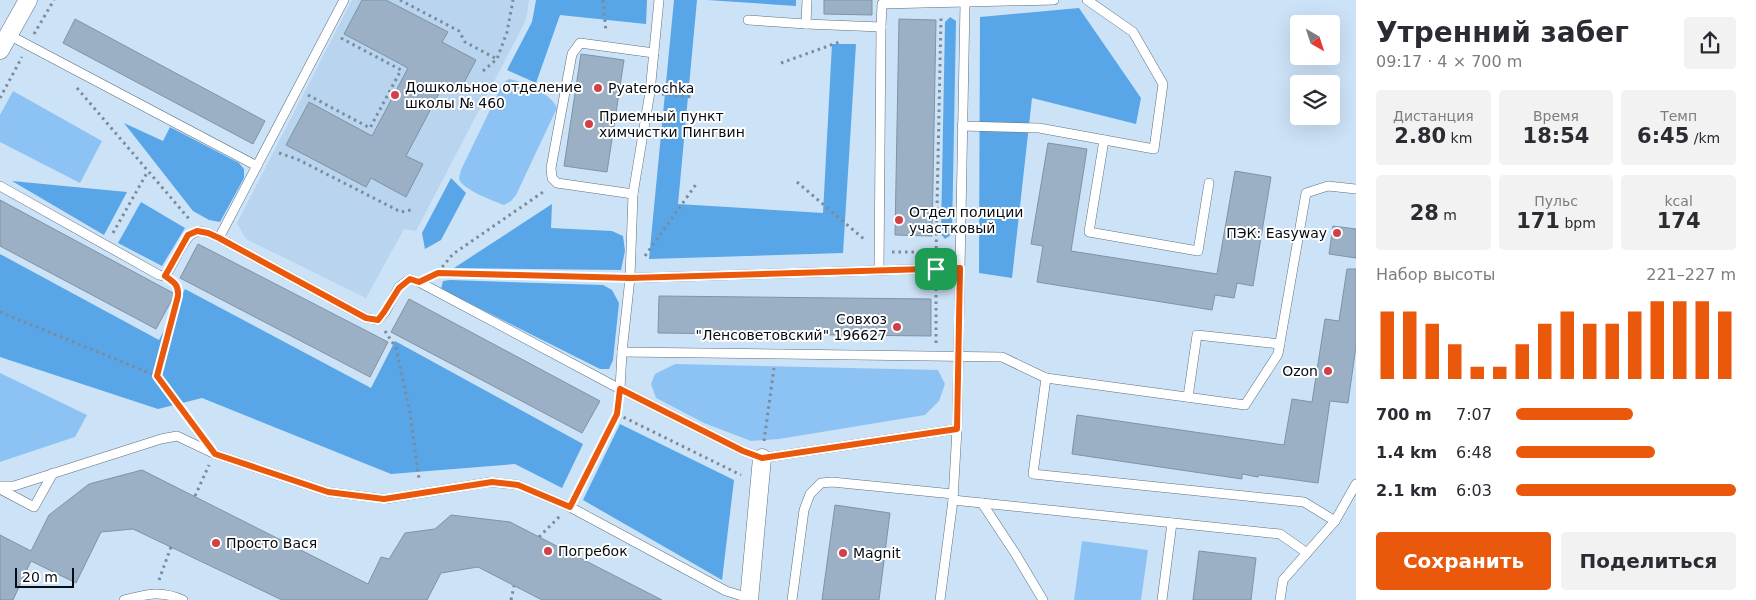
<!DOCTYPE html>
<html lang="ru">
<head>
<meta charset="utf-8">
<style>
  body { margin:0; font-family:"DejaVu Sans",sans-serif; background:#f2f2f3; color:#2b2b33; height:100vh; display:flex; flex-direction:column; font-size:19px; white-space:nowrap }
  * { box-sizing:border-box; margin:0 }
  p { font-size:16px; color:#7c7c81 }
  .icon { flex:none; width:28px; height:28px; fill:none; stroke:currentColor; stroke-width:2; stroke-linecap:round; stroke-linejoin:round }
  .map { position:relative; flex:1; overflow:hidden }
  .sheet { display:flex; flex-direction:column; background:#fff; width:400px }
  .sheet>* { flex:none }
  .needle { width:32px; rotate:141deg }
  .buttons { position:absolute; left:1290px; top:15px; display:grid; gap:10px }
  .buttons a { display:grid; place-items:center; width:50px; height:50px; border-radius:5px; background:#fff; box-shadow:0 5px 20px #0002; font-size:25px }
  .scale { position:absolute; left:15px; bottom:12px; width:59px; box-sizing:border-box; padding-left:5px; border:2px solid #060c13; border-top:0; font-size:14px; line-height:18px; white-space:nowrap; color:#060c13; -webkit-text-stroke:4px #fff; paint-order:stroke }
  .pin { position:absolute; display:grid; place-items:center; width:42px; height:42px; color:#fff; margin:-21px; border-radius:10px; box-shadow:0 2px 8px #0006 }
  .round { display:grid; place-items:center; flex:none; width:52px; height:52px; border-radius:5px; background:#f2f2f3 }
  .overview { display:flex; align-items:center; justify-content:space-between; height:85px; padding:0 20px }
  h1 { font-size:28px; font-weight:700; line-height:38px }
  .stats { display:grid; grid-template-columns:repeat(3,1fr); gap:8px; height:85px; padding:5px 20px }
  .stats div { display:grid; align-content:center; border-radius:5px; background:#f2f2f3; text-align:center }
  .stats b { font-size:21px; font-weight:700 }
  .stats small { font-size:14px; font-weight:400 }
  .stats p { font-size:14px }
  .chart { height:140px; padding:10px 20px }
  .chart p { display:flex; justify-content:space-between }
  .chart svg { width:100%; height:90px; margin-top:5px; stroke:#ea580c; stroke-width:6 }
  .cta { display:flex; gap:10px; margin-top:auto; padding:10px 20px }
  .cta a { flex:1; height:58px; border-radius:5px; background:#ea580c; color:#fff; font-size:20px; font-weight:700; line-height:58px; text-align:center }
  .cta a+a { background:#f2f2f3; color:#2b2b33 }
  ul { padding:0 20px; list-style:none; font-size:16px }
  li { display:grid; grid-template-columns:80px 60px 1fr; align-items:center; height:38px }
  li i { height:12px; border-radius:6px; background:#ea580c }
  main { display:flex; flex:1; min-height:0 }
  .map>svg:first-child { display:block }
  .built { fill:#b8d4ee }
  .green { fill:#8dc3f4 }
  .forest { fill:#58a6e8 }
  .building { fill:#9bb0c4; stroke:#7e93a5 }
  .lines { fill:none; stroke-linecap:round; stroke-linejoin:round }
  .lane-casing { stroke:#5d7082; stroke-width:10 }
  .street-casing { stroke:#5d7082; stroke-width:19 }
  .path { stroke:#7b8b9a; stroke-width:3; stroke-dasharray:2.5 4; stroke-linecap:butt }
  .lane { stroke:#fff; stroke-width:9 }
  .street { stroke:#fff; stroke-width:18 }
  .route-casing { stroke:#fff; stroke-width:10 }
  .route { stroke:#ea580c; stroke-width:6 }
  .poi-dot { fill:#d04046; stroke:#fff; stroke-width:2 }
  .labels { text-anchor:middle; stroke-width:4; stroke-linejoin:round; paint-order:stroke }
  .poi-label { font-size:14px; fill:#060c13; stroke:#fff; text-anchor:start }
</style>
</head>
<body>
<main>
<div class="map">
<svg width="1356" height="600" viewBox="0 0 1356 600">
  <rect width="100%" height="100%" fill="#cce2f7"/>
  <path class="built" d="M 352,0 L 529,0 L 526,20 L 416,231 L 404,229 L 366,298 L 246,239 L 237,223 Z"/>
  <g class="green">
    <path d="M 509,79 C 524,82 552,94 557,108 L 516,195 L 511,201 L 504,205 C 494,201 460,189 459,178 C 459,175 461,173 461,170 L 503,83 Z"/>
    <path d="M 13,91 L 102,141 L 80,183 L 0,142 L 0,115 Z"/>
    <path d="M 675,364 L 938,370 L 945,384 L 939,401 L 925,415 L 779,439 L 751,441 L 704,423 L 656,398 L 651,384 L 655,374 Z"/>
    <path d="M 0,373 L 87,415 L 75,437 L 0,462 Z"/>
    <path d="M 1082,541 L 1148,550 L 1141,600 L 1074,600 Z"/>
  </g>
  <g class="forest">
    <path d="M 536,0 L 647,0 L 646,24 L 560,15 L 536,83 L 507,70 L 532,22 Z"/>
    <path d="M 674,0 L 697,0 L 678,204 L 823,213 L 832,44 L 856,44 L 843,253 L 649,259 Z"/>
    <path d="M 707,0 L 796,0 L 796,6 Z"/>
    <path d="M 1079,8 L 1141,98 L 1136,124 L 1032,98 L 1012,278 L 979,273 L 980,17 Z"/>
    <path d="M 950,17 L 956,21 L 952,234 L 945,239 L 941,234 L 945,22 Z"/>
    <path d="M 124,123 L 163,141 L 170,127 L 239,163 L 244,169 L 244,178 L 220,222 L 209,220 L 193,211 Z"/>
    <path d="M 451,178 L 466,193 L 441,240 L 425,249 L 422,233 Z"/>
    <path d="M 12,181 L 127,192 L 104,235 Z"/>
    <path d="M 141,202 L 185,228 L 162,266 L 118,243 Z"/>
    <path d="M 552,204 L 551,228 L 612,231 L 623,236 L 625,251 L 621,270 L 454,268 Z"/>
    <path d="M 0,254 L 159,340 L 185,289 L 371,388 L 395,341 L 583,444 L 562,488 L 515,464 L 391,474 L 202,398 L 158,409 L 0,357 Z"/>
    <path d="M 450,280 L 603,285 L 612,290 L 619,303 L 613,360 L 609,369 L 600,369 L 441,289 L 443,281 Z"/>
    <path d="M 620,424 L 734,480 L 722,580 L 583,500 Z"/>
  </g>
  <g class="building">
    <path d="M 362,0 L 386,0 L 448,32 L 442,42 L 476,60 L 459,92 L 444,84 L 406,156 L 423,164 L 406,197 L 371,178 L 366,187 L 286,145 L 309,102 L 372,136 L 408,68 L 344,34 Z"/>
    <path d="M 824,0 L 872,0 L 872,15 L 824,14 Z"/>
    <path d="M 75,19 L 265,121 L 253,144 L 63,43 Z"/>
    <path d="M 899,19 L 936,20 L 932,236 L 895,235 Z"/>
    <path d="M 581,54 L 624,60 L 607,172 L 564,166 Z"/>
    <path d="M 1048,143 L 1087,149 L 1071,251 L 1217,274 L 1235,171 L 1271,177 L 1253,286 L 1237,283 L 1234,298 L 1215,295 L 1212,310 L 1037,282 L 1043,246 L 1031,244 Z"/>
    <path d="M 0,200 L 175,294 L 156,329 L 0,246 Z"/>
    <path d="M 1333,226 L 1356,229 L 1356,258 L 1329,254 Z"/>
    <path d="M 198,244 L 388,342 L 370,377 L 180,278 Z"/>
    <path d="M 1347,269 L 1356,269 L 1356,346 L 1348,403 L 1330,401 L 1318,483 L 1259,475 L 1258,477 L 1242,474 L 1242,479 L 1072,454 L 1077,415 L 1284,445 L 1292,399 L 1312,402 L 1325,319 L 1339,321 Z"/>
    <path d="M 659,296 L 931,299 L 931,336 L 658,333 Z"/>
    <path d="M 409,299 L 600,401 L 582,433 L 391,332 Z"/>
    <path d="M 142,470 L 368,584 L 381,557 L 389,559 L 405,533 L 435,529 L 451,515 L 510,522 L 662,600 L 542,600 L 478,567 L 441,573 L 427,600 L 282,600 L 133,529 L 101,532 L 76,583 L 31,561 L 13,600 L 0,600 L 0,535 L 31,551 L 49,515 L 89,484 Z"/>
    <path d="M 835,505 L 890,513 L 879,600 L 822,600 Z"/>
    <path d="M 1199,551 L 1256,558 L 1251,600 L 1193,600 Z"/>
  </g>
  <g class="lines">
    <g class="lane-casing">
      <g id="lane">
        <path d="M 807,0 L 806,24 L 881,27 L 882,4 L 1054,0"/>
        <path d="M 748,20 L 806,24"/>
        <path d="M 9,35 L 257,166"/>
        <path d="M 962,126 L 1039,128 L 1154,149 L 1163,84 L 1133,32 L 1087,0"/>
        <path d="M 1104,140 L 1089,232 L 1198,251 L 1209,183"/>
        <path d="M 0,186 L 159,275 L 165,276 C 174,265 184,234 196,232 C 204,230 212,235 219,238 L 366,318 L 378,320 L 385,312 L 399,287 L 410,279 L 419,282 L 620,389 L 743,451 L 762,458 L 957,429"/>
        <path d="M 633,194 L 557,183 L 552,178 L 551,168 L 572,54 L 580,43 L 654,53"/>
        <path d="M 219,238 L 344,0"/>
        <path d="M 879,271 L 881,27"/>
        <path d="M 630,278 L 960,268"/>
        <path d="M 622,352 L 1002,357 L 1046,378 L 1033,474 L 1304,502 L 1335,521"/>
        <path d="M 1046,378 L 1245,405 L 1278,354 L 1306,193 L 1328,186 L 1356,189"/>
        <path d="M 620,389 L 622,352 L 630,278 L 633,194 L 650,92 L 659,0"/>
        <path d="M 1188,397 L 1197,335 L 1280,344"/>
        <path d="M 0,486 L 14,486 L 161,439 L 177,436 L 215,454 L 328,492 L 385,499 L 491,482 L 518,485 L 570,507 L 726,591 L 749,598"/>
        <path d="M 0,489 L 34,507 L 53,473"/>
        <path d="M 953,500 L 1280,534 L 1307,553"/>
        <path d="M 982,503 L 1015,553 L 1043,600"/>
        <path d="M 124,600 C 147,594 161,590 183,600"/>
        <path d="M 792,600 L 804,510 L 810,494 L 821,483 L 832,482 L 953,494"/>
        <path d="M 940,600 L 953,500 L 957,429 L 965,3"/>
        <path d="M 1162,600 L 1172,523"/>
        <path d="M 1280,600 L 1283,580 L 1335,521 L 1356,484"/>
      </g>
    </g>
    <g class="street-casing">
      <g id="street">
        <path d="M 0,50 L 28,0"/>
        <path d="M 749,600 L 762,458"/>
      </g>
    </g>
    <g class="path">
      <path d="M 400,0 L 459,31 L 465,42 L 497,59"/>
      <path d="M 603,0 L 606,32"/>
      <path d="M 34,34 L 54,0"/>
      <path d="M 781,63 L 842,41"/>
      <path d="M 483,71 L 497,59 L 507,32 L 513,0"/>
      <path d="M 77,88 L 190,220"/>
      <path d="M 662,94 L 694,97"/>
      <path d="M 308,95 L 370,128 L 401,70 L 339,37"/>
      <path d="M 0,98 L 22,57"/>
      <path d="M 279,153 L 297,159 L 401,212 L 411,210"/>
      <path d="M 797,182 L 865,240"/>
      <path d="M 113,233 L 148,171"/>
      <path d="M 892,252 L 936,252"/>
      <path d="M 936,255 L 941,17"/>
      <path d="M 645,256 L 697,183"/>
      <path d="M 438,272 L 453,254 L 546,190"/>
      <path d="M 434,275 L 438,273 L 618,278"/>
      <path d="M 0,312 L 157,376 L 197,429"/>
      <path d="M 385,331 L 396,348 L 410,413 L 419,479"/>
      <path d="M 936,343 L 936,282"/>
      <path d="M 157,376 L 178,297 L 179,289 L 175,283"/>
      <path d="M 619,402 L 617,414 L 741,475"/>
      <path d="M 764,441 L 774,368"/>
      <path d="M 195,496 L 209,465"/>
      <path d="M 576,496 L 617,414"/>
      <path d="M 539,537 L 560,516"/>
      <path d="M 159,580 L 171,547"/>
      <path d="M 511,600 L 514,586"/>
    </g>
    <use href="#lane" class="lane"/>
    <use href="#street" class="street"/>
  </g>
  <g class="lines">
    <g class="route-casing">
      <path id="route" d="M 197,231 L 208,233 L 219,238 L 366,318 L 378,320 L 384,312 L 399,288 L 410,279 L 419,282 L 438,273 L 630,278 L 960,268 L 957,429 L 762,458 L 743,451 L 620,389 L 617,414 L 570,507 L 518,485 L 492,482 L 384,499 L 328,492 L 215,454 L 157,376 L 178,296 C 179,285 174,282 165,276 L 188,235 Z"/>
    </g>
    <use href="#route" class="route"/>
  </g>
  <g class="poi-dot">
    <circle cx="598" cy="88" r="5"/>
    <circle cx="395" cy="95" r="5"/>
    <circle cx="589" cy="124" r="5"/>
    <circle cx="899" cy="220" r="5"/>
    <circle cx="1337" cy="233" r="5"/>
    <circle cx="897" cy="327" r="5"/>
    <circle cx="1328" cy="371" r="5"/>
    <circle cx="216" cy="543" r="5"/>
    <circle cx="548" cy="551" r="5"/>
    <circle cx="843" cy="553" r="5"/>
  </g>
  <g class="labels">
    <g class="poi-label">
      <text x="405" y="92">Дошкольное отделение<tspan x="405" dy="16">школы № 460</tspan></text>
      <text x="608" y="93">Pyaterochka</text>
      <text x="599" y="121">Приемный пункт<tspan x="599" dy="16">химчистки Пингвин</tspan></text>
      <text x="909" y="217">Отдел полиции<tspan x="909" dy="16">участковый</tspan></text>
      <text x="1327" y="238" text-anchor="end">ПЭК: Easyway</text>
      <text x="887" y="324" text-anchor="end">Совхоз<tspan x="887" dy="16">"Ленсоветовский" 196627</tspan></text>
      <text x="1318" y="376" text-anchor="end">Ozon</text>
      <text x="226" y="548">Просто Вася</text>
      <text x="558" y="556">Погребок</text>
      <text x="853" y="558">Magnit</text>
    </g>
  </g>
</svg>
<div class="buttons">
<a><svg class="needle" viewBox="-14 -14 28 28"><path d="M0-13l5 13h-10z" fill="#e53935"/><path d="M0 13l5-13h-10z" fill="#7c7c81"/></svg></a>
<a><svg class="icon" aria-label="layers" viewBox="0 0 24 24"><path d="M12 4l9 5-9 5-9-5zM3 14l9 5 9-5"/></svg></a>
</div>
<div class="scale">20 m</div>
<div class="pin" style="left:936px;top:269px;background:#1e9e55"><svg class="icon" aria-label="arrive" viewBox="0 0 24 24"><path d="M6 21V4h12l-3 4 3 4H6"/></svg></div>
</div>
<section class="sheet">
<div class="overview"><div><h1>Утренний забег</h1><p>09:17 · 4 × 700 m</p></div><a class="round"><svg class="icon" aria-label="share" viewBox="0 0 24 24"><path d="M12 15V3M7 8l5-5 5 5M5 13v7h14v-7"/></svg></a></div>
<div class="stats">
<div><p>Дистанция</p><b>2.80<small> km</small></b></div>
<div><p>Время</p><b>18:54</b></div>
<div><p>Темп</p><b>6:45<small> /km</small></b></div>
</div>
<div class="stats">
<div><b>28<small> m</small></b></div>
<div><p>Пульс</p><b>171<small> bpm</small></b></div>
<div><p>kcal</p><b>174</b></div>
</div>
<div class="chart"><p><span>Набор высоты</span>221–227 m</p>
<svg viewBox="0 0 160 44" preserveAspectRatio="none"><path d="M5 44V11M15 44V11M25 44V17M35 44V27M45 44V38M55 44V38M65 44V27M75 44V17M85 44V11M95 44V17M105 44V17M115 44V11M125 44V6M135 44V6M145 44V6M155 44V11"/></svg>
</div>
<ul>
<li><b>700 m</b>7:07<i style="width:53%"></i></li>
<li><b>1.4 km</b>6:48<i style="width:63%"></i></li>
<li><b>2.1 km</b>6:03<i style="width:100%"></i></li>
</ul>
<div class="cta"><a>Сохранить</a><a>Поделиться</a></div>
</section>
</main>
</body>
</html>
